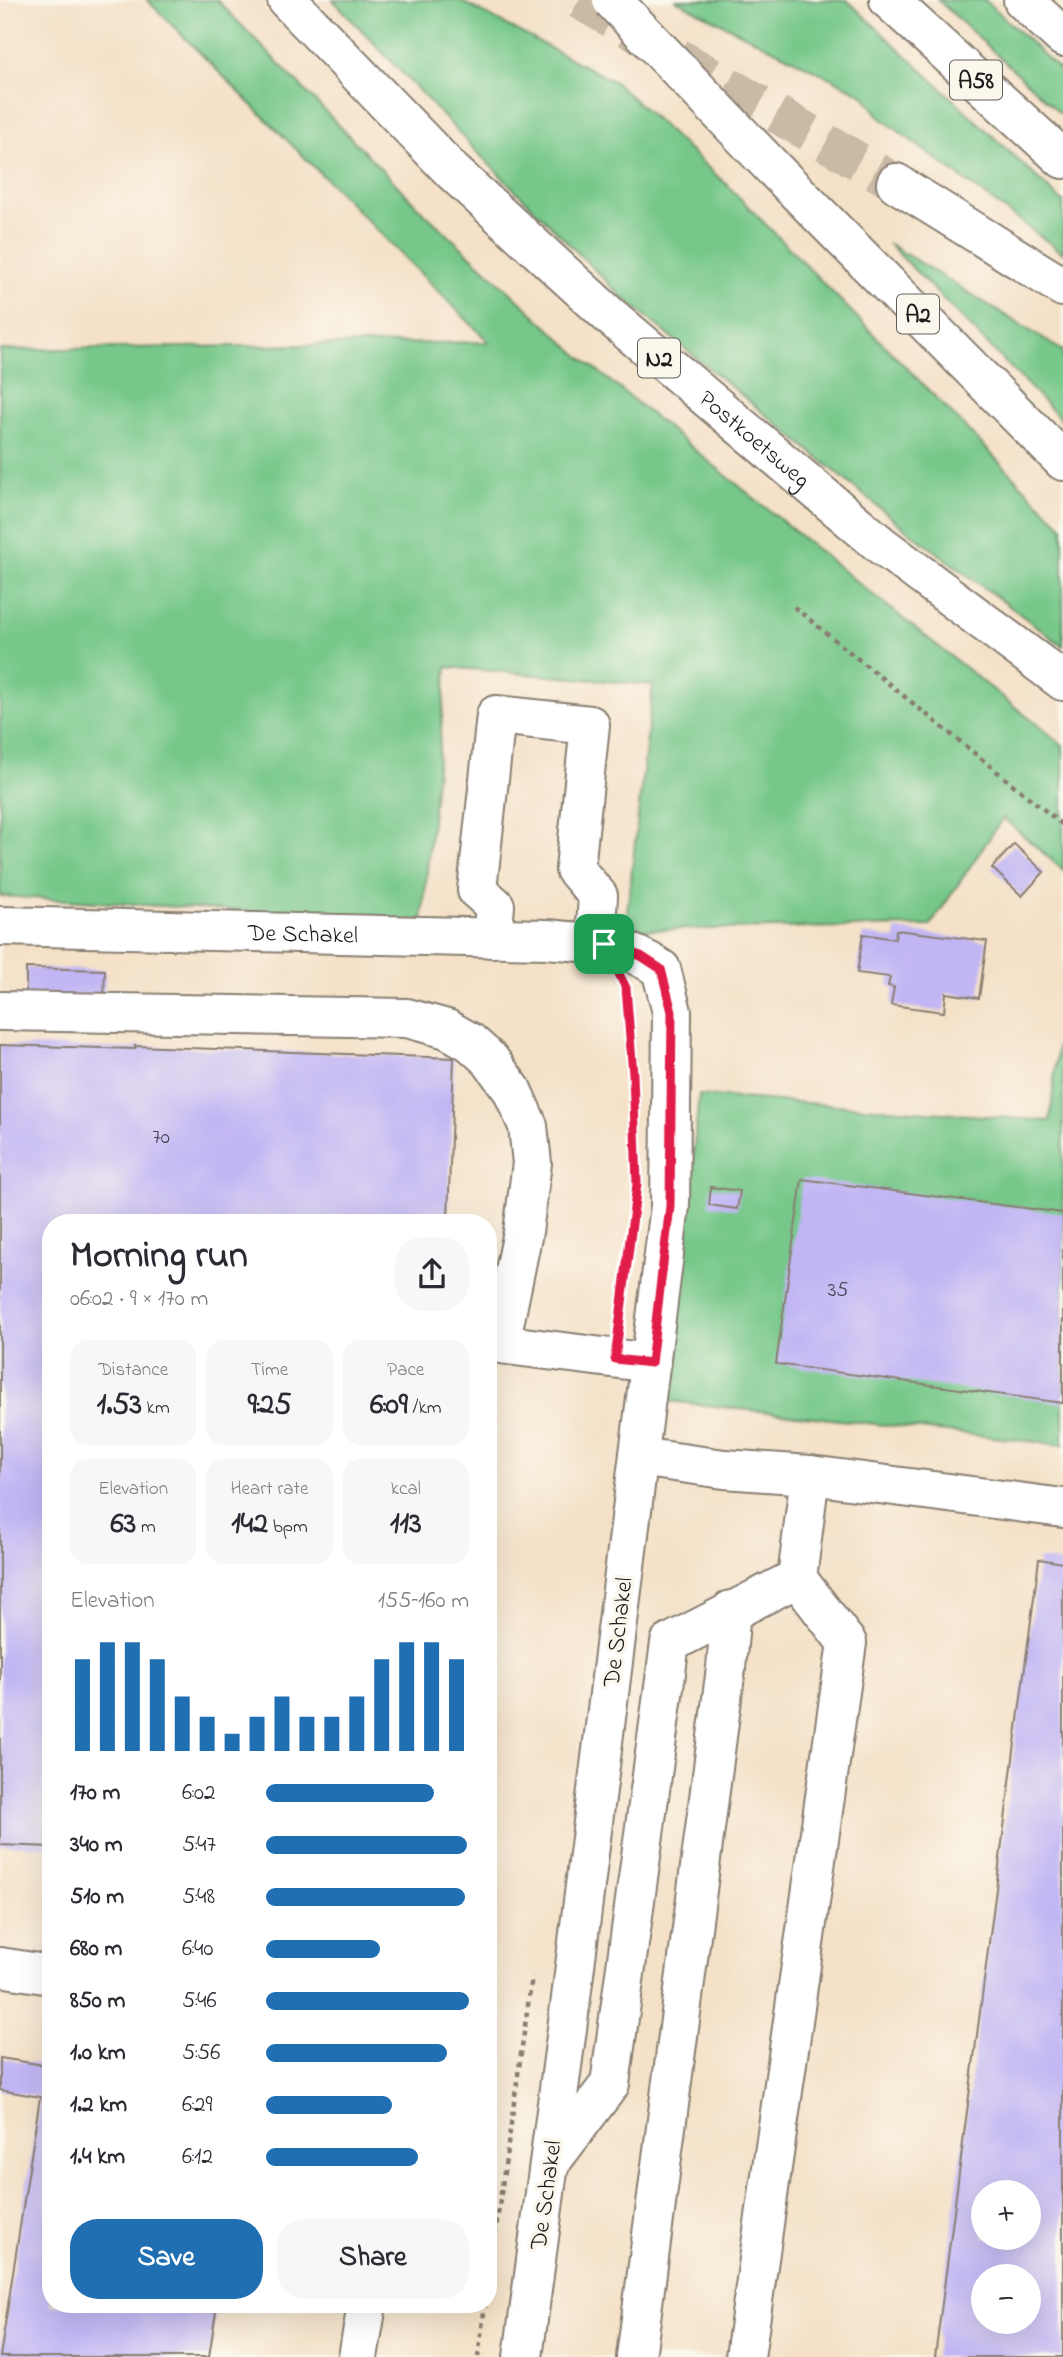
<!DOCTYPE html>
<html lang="en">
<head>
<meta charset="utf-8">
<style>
  body { margin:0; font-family:"Indie Flower",sans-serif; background:#f7f7f7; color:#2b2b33; height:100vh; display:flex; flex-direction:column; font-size:26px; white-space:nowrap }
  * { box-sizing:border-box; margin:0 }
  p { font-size:23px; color:#7c7c81 }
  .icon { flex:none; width:38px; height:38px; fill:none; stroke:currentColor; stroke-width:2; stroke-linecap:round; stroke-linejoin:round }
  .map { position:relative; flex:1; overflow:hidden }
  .details { position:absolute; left:42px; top:1214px; width:455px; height:1099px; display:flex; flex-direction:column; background:#fff; border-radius:28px; box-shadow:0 7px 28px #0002 }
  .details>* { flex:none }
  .controls { position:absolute; left:971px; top:2180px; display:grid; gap:14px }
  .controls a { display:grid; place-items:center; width:70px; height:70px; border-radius:50%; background:#fff; box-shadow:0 7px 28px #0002; font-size:35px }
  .pin { position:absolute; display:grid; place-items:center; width:60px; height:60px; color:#fff; margin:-30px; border-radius:14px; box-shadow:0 4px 10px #0006 }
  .round { display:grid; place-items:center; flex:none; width:74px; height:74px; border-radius:28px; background:#f7f7f7 }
  .overview { display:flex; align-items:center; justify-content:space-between; height:119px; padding:0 28px }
  h1 { font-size:38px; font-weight:700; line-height:52px }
  .figures { display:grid; grid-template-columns:repeat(3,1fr); gap:10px; height:119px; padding:7px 28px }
  .figures div { display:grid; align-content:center; border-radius:18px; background:#f7f7f7; text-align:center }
  .figures b { font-size:30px; font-weight:700 }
  .figures small { font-size:19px; font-weight:400 }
  .figures p { font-size:19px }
  .chart { height:196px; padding:14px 28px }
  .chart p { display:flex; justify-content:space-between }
  .chart svg { width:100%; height:126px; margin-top:7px; stroke:#1f6fb2; stroke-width:6 }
  .cta { display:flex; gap:14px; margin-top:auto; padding:14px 28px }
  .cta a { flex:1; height:80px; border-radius:28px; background:#1f6fb2; color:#fff; font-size:28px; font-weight:700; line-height:80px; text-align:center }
  .cta a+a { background:#f7f7f7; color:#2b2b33 }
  ul { padding:0 28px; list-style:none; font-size:23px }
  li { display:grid; grid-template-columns:112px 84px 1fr; align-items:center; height:52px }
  li i { height:18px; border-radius:9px; background:#1f6fb2 }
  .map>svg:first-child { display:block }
  .green { fill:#76c789; stroke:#497252; stroke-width:2 }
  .building { fill:#c1b5f4; fill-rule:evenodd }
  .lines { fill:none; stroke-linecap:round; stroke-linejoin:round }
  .highway-tunnel { stroke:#c9baa5; stroke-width:38; stroke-dasharray:38 19; stroke-linecap:butt }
  .minor-casing { stroke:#887e72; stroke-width:42 }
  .highway-casing { stroke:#887e72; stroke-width:42 }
  .path { stroke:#887e72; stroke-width:4.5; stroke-dasharray:5 5; stroke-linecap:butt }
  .minor { stroke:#fff; stroke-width:38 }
  .highway { stroke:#fff; stroke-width:38 }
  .highway-bridge-casing { stroke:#887e72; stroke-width:42; stroke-linecap:butt }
  .highway-bridge { stroke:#fff; stroke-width:38 }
  .route-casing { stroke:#fff; stroke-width:14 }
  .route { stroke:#e11d48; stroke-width:9 }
  .labels { text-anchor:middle; stroke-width:7; stroke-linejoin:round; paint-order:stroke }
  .number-label { font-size:21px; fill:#454252 }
  .shield { fill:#fbf7ec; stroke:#5f5e5a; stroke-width:2 }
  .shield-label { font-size:23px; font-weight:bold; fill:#1c1c1c }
  .street-label { font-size:24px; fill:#1c1c1c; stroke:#fbf7ec }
</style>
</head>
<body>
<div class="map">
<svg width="1063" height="2357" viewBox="0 0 1063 2357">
  <rect width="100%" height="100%" fill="#fbf7ec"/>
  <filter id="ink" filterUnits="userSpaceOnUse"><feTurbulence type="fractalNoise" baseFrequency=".0143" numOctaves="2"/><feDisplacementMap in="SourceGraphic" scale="14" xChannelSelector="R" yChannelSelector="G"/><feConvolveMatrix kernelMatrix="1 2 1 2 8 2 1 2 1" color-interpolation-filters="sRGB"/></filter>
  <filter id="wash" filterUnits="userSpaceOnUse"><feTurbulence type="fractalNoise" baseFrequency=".00686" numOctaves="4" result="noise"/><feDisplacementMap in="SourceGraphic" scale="28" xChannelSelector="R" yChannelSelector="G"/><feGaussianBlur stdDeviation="1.57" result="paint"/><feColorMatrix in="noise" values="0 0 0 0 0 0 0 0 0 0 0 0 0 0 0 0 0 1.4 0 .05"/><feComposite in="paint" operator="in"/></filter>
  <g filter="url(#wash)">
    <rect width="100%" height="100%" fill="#f4e1c7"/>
    <g class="green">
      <path d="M 147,0 L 217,0 L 422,211 L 577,354 L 857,582 L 1063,745 L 1063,870 L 1003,818 L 930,926 L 625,930 L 653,685 L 447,667 L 422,922 L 0,896 L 0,350 L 489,342 Z"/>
      <path d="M 333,0 L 459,0 L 615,82 L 727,185 L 1063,527 L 1063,646 L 904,528 L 622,297 L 480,155 Z"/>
      <path d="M 675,0 L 847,0 L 1063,202 L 1063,253 L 881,118 L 862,94 Z"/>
      <path d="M 938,0 L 985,0 L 1063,73 L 1063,116 Z"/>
      <path d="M 888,243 L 1063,351 L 1063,421 Z"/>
      <path d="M 1063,990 L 1063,1445 L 669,1401 L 699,1095 L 1050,1121 Z"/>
    </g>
    <g id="blocks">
      <g class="building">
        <path d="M 1014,844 L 1044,872 L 1022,896 L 992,868 Z"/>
        <path d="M 896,930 L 987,941 L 979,998 L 946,993 L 944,1012 L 891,1005 L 894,987 L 888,986 L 890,977 L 857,973 L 863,934 L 895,939 Z"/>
        <path d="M 26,968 L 105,970 L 104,998 L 26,996 Z"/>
        <path d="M 0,1045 L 135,1049 L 135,1046 L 454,1058 L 448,1218 L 444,1220 L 456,1220 L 456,1223 L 51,1223 L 51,1847 L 0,1845 Z"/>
        <path d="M 802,1179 L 1063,1213 L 1063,1403 L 776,1364 Z"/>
        <path d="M 711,1187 L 740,1191 L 737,1209 L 709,1205 Z"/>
        <path d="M 1039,1559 L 1063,1563 L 1063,2357 L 935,2357 ZM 984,2193 L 1029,2193 L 1029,2238 L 984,2238 ZM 984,2277 L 1029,2277 L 1029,2322 L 984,2322 Z"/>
        <path d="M 49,2035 L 51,2305 L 217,2305 L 209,2357 L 0,2357 L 40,2097 L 0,2090 L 0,2058 L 44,2065 Z"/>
      </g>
    </g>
  </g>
  <g filter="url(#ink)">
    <use href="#blocks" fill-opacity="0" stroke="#887e72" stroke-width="2"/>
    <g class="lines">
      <path class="highway-tunnel" d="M 579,0 L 896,183"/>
      <g class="minor-casing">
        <g id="minor">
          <path id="s1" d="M 0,926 L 547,939 C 592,943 622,943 661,969 L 672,1012 L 670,1206 L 569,2014 L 523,2357"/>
          <path d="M 492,938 L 495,906 L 477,890 L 496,715 L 590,725 L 575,869 L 598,896 L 595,943"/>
          <path d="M 0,1011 L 407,1018 L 447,1029 L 470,1042 L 490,1060 L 512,1090 L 528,1126 L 532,1163 L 523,1232 L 500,1344 L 651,1363"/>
          <path d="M 639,1457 L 724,1469 L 810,1475"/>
          <path d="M 0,1967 L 51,1975"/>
          <path d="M 550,2163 L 610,2084 L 670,1643 L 797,1578 L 810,1475 L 1063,1508"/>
          <path d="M 358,2357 L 367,2305"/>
          <path d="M 636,2357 L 726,1668 L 731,1610"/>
          <path d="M 745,2357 L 847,1643 L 797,1578"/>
        </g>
      </g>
      <g class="highway-casing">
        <g id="highway">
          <path id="s2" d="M 287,0 L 453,172 L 610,316 L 881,545 L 1063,681"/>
          <path d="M 889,0 L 1063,159"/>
          <path d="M 1023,0 L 1063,37"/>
          <path d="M 772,167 L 1063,461"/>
          <path d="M 896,183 L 1063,287"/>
        </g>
      </g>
      <g class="path">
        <path d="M 794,607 L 1063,825"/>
        <path d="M 627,997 L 631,1051"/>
        <path d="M 488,2284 L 532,1977"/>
        <path d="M 478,2357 L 485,2305"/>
      </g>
      <use href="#minor" class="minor"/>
      <use href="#highway" class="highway"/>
      <g class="highway-bridge-casing">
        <path id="highway-bridge" d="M 612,0 L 772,167"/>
      </g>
      <use href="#highway-bridge" class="highway-bridge"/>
    </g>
  </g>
  <g class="lines" filter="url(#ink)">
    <g class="route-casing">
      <path id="route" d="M 604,944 L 641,956 L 661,969 L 672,1012 L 670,1206 L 651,1363 L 615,1359 L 637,1184 L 633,1074 L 626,988 Z"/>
    </g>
    <use href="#route" class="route"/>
  </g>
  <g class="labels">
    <g class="number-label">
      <text x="161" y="1143">70</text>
      <text x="838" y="1296">35</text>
    </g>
    <g class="shield">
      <rect x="950" y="60.5" width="52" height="39" rx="5"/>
      <rect x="897" y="294.5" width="42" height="39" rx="5"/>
      <rect x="638" y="338.5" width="42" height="39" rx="5"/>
    </g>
    <g class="shield-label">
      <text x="976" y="88">A58</text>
      <text x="918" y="322">A2</text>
      <text x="659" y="366">N2</text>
    </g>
    <g class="street-label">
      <text dy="8" stroke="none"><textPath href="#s2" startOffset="642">Postkoetsweg</textPath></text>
      <text dy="8" stroke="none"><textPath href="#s1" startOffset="303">De Schakel</textPath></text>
      <text transform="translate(617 1632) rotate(-83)" y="8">De Schakel</text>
      <text transform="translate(545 2195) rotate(-82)" y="8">De Schakel</text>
    </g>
  </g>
</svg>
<div class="controls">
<a>+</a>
<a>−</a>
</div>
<div class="pin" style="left:604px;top:944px;background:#1e9e55"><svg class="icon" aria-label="arrive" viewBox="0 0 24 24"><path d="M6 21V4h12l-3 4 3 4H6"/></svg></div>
<section class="details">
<div class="overview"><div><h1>Morning run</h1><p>06:02 · 9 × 170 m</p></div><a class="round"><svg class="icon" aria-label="share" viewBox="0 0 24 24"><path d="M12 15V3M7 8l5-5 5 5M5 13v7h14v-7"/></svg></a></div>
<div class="figures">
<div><p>Distance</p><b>1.53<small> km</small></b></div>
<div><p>Time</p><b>9:25</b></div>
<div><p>Pace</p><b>6:09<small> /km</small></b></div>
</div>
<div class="figures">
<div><p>Elevation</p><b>63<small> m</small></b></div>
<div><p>Heart rate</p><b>142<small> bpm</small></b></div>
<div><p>kcal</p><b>113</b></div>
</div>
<div class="chart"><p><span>Elevation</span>155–160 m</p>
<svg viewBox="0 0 160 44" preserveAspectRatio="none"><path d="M5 44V12M15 44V6M25 44V6M35 44V12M45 44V25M55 44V32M65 44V38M75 44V32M85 44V25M95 44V32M105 44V32M115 44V25M125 44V12M135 44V6M145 44V6M155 44V12"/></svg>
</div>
<ul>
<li><b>170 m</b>6:02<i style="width:83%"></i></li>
<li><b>340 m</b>5:47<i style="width:99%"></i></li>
<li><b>510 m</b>5:48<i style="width:98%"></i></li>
<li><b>680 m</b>6:40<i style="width:56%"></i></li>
<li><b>850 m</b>5:46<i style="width:100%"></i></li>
<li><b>1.0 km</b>5:56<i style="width:89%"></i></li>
<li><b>1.2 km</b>6:29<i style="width:62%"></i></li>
<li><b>1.4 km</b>6:12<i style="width:75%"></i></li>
</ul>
<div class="cta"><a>Save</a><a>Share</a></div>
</section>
</div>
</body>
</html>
